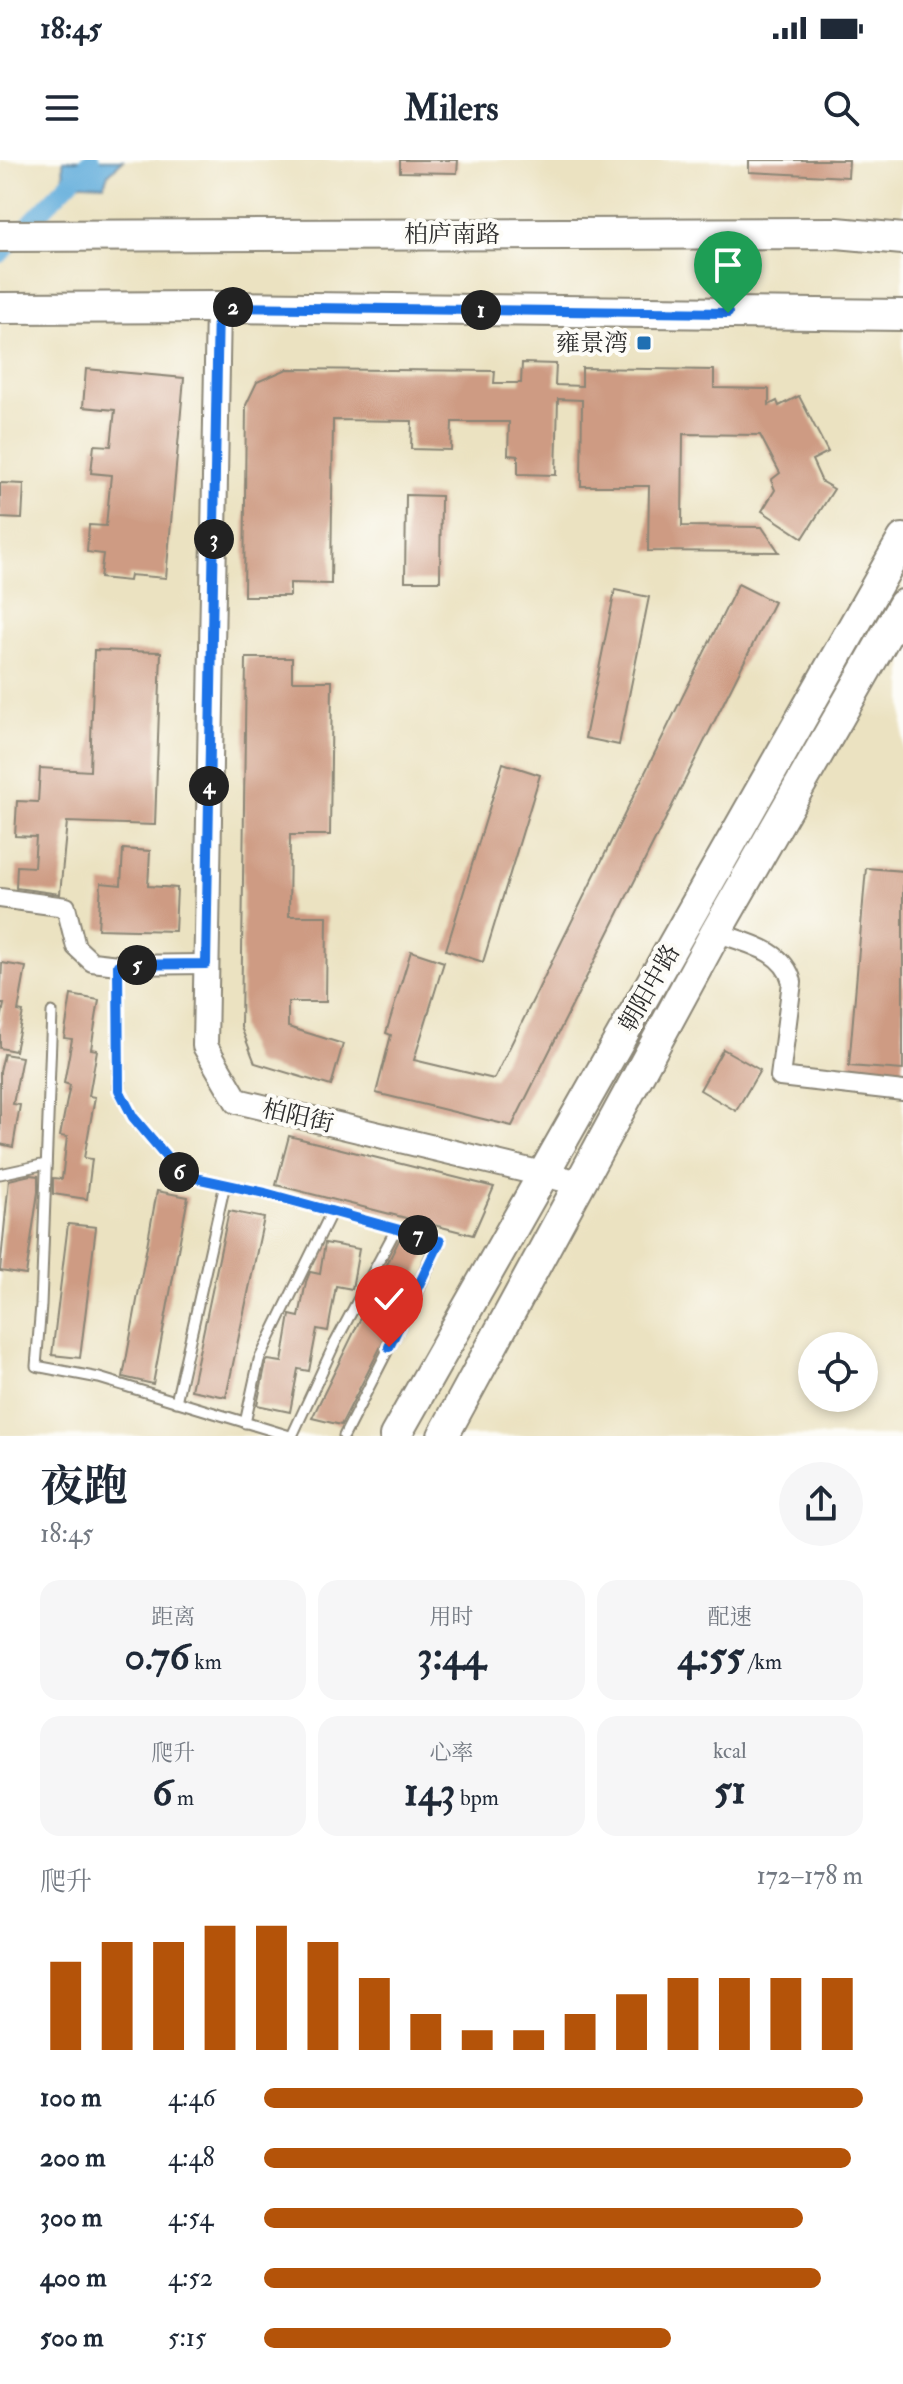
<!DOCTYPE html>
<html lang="zh">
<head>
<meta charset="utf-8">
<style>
  body { margin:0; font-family:"IM FELL Double Pica","Noto Serif SC",serif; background:#f6f6f7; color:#1f2937; height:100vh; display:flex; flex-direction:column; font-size:30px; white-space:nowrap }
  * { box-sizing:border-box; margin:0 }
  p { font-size:26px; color:#747a83 }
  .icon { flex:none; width:44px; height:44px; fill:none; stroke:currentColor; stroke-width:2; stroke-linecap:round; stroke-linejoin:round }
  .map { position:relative; height:1276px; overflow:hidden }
  .sheet { display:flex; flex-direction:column; background:#fff; flex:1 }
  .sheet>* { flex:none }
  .fabs { position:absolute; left:798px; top:1172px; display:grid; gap:16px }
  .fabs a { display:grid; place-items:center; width:80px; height:80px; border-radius:50%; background:#fff; box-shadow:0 4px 12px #0003; font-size:40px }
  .pin { position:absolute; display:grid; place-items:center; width:68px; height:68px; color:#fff; margin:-82px -34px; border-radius:50% 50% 50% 0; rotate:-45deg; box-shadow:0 0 8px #0007 }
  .pin .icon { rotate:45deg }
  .km { position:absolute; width:40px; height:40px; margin:-20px; border-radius:50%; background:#222; color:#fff; font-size:22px; line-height:40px; text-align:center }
  .round { display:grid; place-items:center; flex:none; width:84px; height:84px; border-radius:42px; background:#f6f6f7 }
  .head { display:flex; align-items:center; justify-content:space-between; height:136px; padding:0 40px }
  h1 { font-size:44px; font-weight:700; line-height:60px }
  .metrics { display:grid; grid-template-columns:repeat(3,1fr); gap:12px; height:136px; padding:8px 40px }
  .metrics div { display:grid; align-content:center; border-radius:20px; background:#f6f6f7; text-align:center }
  .metrics b { font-size:40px; font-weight:700 }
  .metrics small { font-size:22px; font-weight:400 }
  .metrics p { font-size:22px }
  .chart { height:224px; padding:16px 40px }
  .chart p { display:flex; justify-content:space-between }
  .chart svg { width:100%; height:144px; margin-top:8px; stroke:#b45309; stroke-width:6 }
  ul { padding:0 40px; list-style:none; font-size:26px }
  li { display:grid; grid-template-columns:128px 96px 1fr; align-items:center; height:60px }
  li i { height:20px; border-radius:10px; background:#b45309 }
  .status { display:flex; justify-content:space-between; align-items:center; height:56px; padding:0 40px; background:#fff; direction:ltr }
  .status svg { height:22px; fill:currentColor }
  header { display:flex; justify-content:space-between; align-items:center; height:104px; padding:0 40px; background:#fff; font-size:36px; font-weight:700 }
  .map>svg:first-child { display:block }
  .water { fill:#64aedc; stroke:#486c84; stroke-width:2 }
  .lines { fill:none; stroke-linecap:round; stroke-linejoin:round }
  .canal { stroke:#64aedc; stroke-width:18 }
  .building { fill:#ce9b83 }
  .service-casing { stroke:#8b8676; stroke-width:13 }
  .minor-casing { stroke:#8b8676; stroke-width:22 }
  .tertiary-casing { stroke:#8b8676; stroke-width:28 }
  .primary-casing { stroke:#8b8676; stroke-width:34 }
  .service { stroke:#fff; stroke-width:9 }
  .minor { stroke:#fff; stroke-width:18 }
  .tertiary { stroke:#fff; stroke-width:24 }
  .primary { stroke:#fff; stroke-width:30 }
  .route-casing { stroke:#fff; stroke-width:16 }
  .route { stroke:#1a73e8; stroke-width:10 }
  .poi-dot { fill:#1f6fb2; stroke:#fdfcf7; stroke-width:3 }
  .labels { text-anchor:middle; stroke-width:8; stroke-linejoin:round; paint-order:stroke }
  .street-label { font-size:24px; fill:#2b2b2b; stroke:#fdfcf7 }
  .poi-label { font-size:24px; fill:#2b2b2b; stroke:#fdfcf7; text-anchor:end }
</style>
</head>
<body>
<div class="status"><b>18:45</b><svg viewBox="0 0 49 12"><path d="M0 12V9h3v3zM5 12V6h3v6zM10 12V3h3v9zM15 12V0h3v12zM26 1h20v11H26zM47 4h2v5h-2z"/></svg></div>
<header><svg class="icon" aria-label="menu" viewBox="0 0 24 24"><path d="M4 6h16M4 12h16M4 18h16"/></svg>Milers<svg class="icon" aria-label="search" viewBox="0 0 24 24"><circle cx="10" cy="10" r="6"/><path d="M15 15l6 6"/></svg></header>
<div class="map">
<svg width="903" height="1276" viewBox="0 0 903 1276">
  <rect width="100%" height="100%" fill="#fdfcf7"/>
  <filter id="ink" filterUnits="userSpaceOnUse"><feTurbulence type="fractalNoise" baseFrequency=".0125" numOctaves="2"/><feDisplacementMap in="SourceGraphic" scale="16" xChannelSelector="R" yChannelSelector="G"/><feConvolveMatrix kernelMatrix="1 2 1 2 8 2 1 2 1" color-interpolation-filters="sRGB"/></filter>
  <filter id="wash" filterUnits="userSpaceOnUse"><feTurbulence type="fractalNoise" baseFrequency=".006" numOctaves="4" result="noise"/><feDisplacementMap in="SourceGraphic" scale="32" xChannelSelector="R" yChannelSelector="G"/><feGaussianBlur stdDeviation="1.8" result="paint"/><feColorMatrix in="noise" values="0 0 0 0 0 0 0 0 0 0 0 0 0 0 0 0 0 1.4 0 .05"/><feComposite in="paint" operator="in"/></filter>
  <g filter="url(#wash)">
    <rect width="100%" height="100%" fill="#ebe2c1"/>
    <path class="water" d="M 63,0 L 123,0 L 108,14 L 104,25 L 64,23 Z"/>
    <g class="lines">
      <path class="canal" d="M 0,94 L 91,0"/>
    </g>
    <g id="blocks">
      <g class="building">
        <path d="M 400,0 L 458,0 L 457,13 L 400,12 Z"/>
        <path d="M 749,0 L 849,0 L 848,17 L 749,12 Z"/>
        <path d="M 522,203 L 556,204 L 555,225 L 582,226 L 582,208 L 714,210 L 714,228 L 769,229 L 769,245 L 777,241 L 779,246 L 799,236 L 828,292 L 812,300 L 822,322 L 834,329 L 803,378 L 762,351 L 775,330 L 771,320 L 780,313 L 760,275 L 683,274 L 682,366 L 762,367 L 779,392 L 648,391 L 649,326 L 581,326 L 582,240 L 558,239 L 556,315 L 518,314 L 518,296 L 508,295 L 509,262 L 452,262 L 451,290 L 411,289 L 412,261 L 333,260 L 331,424 L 290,423 L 290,436 L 244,436 L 246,245 L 257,222 L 287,209 L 495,211 L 494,223 L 521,223 Z"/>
        <path d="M 86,209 L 184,218 L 166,418 L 130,415 L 129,421 L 100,418 L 103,394 L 87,392 L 89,365 L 106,366 L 111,315 L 91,313 L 94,285 L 111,286 L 115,250 L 83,247 Z"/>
        <path d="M 0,323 L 24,324 L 22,359 L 0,358 Z"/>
        <path d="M 406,335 L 441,336 L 440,421 L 405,421 Z"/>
        <path d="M 738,424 L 774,442 L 512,966 L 376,933 L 391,875 L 386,873 L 411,791 L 444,802 L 414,900 L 494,919 Z"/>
        <path d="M 615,430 L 649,437 L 619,585 L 585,578 Z"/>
        <path d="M 94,490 L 161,492 L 155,665 L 67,662 L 60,734 L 16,728 L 17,706 L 34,707 L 36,677 L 15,676 L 17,641 L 38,642 L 40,608 L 90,611 Z"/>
        <path d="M 246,498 L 292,498 L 292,521 L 332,521 L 330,675 L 290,675 L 289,756 L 327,756 L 326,842 L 288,842 L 288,867 L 343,884 L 331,926 L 255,903 L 241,867 Z"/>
        <path d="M 503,603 L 540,615 L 483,802 L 446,790 Z"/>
        <path d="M 123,689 L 150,691 L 148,726 L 177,728 L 175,771 L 98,769 L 101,723 L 121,725 Z"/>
        <path d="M 866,708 L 903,711 L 903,910 L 849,906 Z"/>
        <path d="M 2,803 L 26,807 L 18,851 L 23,852 L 15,891 L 0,888 L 0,866 L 4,844 L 0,844 Z"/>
        <path d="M 71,835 L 99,840 L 91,889 L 97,890 L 89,936 L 95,937 L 84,998 L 92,999 L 87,1039 L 53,1034 L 53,1018 L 62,1019 L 67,977 L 60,976 L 70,925 L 64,923 L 72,879 L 64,878 Z"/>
        <path d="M 723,889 L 760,910 L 736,951 L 700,930 Z"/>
        <path d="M 4,894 L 22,897 L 13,944 L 20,945 L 13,987 L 0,984 L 0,911 Z"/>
        <path d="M 289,976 L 494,1027 L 473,1075 L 276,1025 Z"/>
        <path d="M 30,1015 L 38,1016 L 38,1032 L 26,1115 L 0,1111 L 9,1020 Z"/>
        <path d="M 157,1031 L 188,1037 L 153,1224 L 123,1217 Z"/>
        <path d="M 229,1051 L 264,1058 L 226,1237 L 191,1230 Z"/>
        <path d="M 68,1064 L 96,1067 L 80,1198 L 52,1195 Z"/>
        <path d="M 400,1078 L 427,1091 L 412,1125 L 341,1265 L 312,1258 Z"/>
        <path d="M 325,1083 L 359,1089 L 352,1129 L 336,1126 L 328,1171 L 317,1169 L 309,1211 L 298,1209 L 290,1252 L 257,1245 L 266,1202 L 268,1200 L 282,1202 L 290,1155 L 299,1157 L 306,1122 L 310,1112 L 320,1114 Z"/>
      </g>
    </g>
  </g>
  <g filter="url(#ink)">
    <use href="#blocks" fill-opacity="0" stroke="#8b8676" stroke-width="2"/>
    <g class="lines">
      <g class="service-casing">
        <g id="service">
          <path d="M 118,805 L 119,930 L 133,957 L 182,1015 L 265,1033 L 440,1081 L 416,1135 L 344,1276"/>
          <path d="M 52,852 L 41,1145 L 36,1206 L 99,1218 L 290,1276"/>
          <path d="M 0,1014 L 46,1004"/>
          <path d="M 176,1242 L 225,1024"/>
          <path d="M 245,1263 L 259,1200 L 332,1051"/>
          <path d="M 292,1276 L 335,1183 L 396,1069"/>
        </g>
      </g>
      <g class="minor-casing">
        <g id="minor">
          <path d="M 0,738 L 66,747 L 76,787 L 92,802 L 118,805 L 206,804"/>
          <path d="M 716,772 C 745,783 784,789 792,822 L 780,917 L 903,931"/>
        </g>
      </g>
      <g class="tertiary-casing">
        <path id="tertiary" d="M 218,147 L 205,886 L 237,941 L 580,1023"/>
      </g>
      <g class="primary-casing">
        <g id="primary">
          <path d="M 0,76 L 837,73 L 903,79"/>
          <path d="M 0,148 L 218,147 L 903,155"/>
          <path d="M 395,1276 L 903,379"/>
          <path d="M 443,1276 L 716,772 L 903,445"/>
        </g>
      </g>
      <use href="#service" class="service"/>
      <use href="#minor" class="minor"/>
      <use href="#tertiary" class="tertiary"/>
      <use href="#primary" class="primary"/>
    </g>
  </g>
  <g class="lines" filter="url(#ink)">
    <g class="route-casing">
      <path id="route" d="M 389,1187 L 440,1081 L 265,1033 L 182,1015 L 133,957 L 119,930 L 118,805 L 206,804 L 218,147 L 728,153"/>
    </g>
    <use href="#route" class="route"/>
  </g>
  <rect class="poi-dot" x="636" y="175" width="16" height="16" rx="4"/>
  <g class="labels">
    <g class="street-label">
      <text x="452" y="82">柏庐南路</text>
      <text transform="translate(649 828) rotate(-60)" y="8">朝阳中路</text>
      <text transform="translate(298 956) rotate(13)" y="8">柏阳街</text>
    </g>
    <g class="poi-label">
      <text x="628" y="191">雍景湾</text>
    </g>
  </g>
</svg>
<div class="fabs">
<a><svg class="icon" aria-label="locate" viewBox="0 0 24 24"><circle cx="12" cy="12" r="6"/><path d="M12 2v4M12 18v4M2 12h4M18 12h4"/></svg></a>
</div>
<div class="pin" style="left:728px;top:153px;background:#1e9e55"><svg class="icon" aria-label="arrive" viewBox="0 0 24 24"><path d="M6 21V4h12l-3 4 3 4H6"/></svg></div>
<div class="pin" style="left:389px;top:1187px;background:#d93025"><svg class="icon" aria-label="check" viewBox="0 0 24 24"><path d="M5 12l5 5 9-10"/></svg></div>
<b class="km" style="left:481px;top:150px">1</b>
<b class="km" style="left:233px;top:147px">2</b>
<b class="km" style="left:214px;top:379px">3</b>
<b class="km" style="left:209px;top:626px">4</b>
<b class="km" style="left:137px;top:805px">5</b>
<b class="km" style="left:179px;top:1012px">6</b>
<b class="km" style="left:418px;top:1075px">7</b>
</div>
<section class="sheet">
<div class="head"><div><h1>夜跑</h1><p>18:45</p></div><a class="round"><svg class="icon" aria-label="share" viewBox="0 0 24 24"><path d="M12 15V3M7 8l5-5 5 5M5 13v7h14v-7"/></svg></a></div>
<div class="metrics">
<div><p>距离</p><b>0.76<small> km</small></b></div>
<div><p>用时</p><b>3:44</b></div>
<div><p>配速</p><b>4:55<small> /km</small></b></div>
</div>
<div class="metrics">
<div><p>爬升</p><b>6<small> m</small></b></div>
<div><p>心率</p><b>143<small> bpm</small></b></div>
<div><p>kcal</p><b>51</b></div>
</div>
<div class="chart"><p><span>爬升</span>172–178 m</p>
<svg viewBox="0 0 160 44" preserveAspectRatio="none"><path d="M5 44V17M15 44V11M25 44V11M35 44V6M45 44V6M55 44V11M65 44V22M75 44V33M85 44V38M95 44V38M105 44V33M115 44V27M125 44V22M135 44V22M145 44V22M155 44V22"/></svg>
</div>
<ul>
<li><b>100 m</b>4:46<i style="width:100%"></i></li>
<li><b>200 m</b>4:48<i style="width:98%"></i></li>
<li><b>300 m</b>4:54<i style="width:90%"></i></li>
<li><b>400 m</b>4:52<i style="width:93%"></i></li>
<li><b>500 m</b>5:15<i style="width:68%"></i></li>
</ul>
</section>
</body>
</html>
